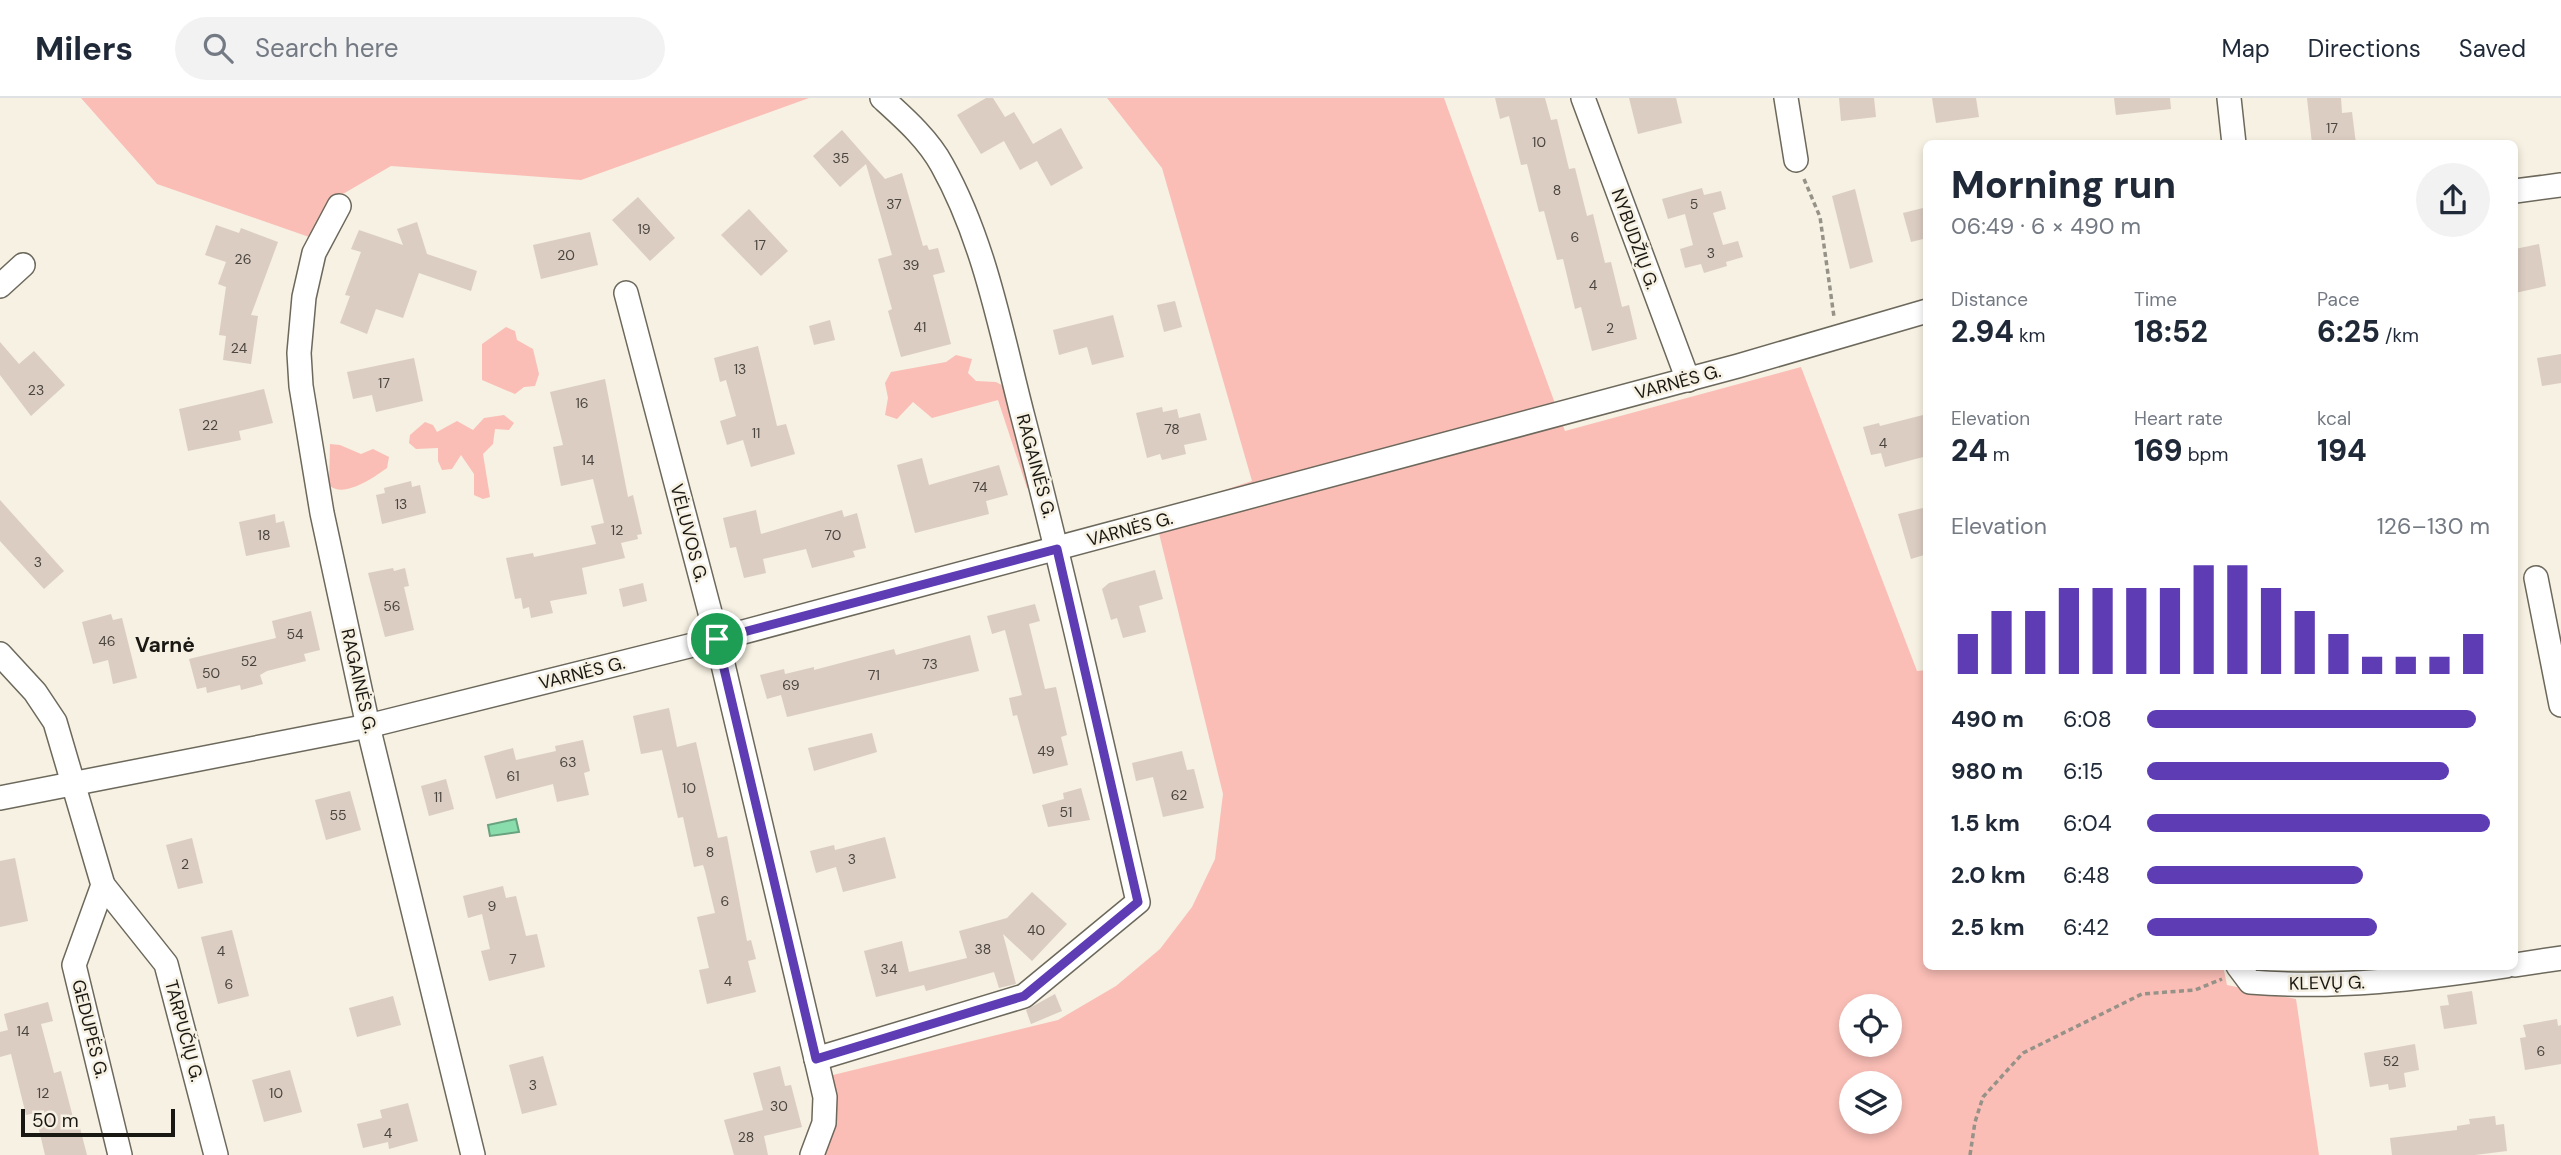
<!DOCTYPE html>
<html lang="en">
<head>
<meta charset="utf-8">
<style>
  body { margin:0; font-family:"DM Sans",sans-serif; background:#f2f2f3; color:#1f2937; height:100vh; display:flex; flex-direction:column; font-size:26px; white-space:nowrap }
  * { box-sizing:border-box; margin:0 }
  p { font-size:23px; color:#747a83 }
  .icon { flex:none; width:38px; height:38px; fill:none; stroke:currentColor; stroke-width:2; stroke-linecap:round; stroke-linejoin:round }
  .map { position:relative; flex:1; overflow:hidden }
  .sheet { position:absolute; left:1923px; top:42px; width:595px; height:830px; display:flex; flex-direction:column; background:#fff; border-radius:10px; box-shadow:0 4px 10px #0003 }
  .sheet>* { flex:none }
  .fabs { position:absolute; left:1839px; top:896px; display:grid; gap:14px }
  .fabs a { display:grid; place-items:center; width:63px; height:63px; border-radius:50%; background:#fff; box-shadow:0 4px 10px #0003; font-size:35px }
  .scale { position:absolute; left:21px; bottom:18px; width:154px; box-sizing:border-box; padding-left:7px; border:4px solid #1a1813; border-top:0; font-size:19px; line-height:24px; white-space:nowrap; color:#1a1813; -webkit-text-stroke:5px #f6f1e2; paint-order:stroke }
  .pin { position:absolute; display:grid; place-items:center; width:60px; height:60px; color:#fff; margin:-30px; border:4px solid #fff; border-radius:50%; box-shadow:0 2px 7px #0007 }
  .round { display:grid; place-items:center; flex:none; width:74px; height:74px; border-radius:37px; background:#f2f2f3 }
  .headline { display:flex; align-items:center; justify-content:space-between; height:119px; padding:0 28px }
  h1 { font-size:38px; font-weight:800; line-height:52px }
  .metrics { display:grid; grid-template-columns:repeat(3,1fr); gap:10px; height:119px; padding:7px 28px }
  .metrics div { display:grid; align-content:center }
  .metrics b { font-size:30px; font-weight:800 }
  .metrics small { font-size:19px; font-weight:400 }
  .metrics p { font-size:19px }
  .chart { height:196px; padding:14px 28px }
  .chart p { display:flex; justify-content:space-between }
  .chart svg { width:100%; height:126px; margin-top:7px; stroke:#5d3cb4; stroke-width:6 }
  ul { padding:0 28px; list-style:none; font-size:23px }
  li { display:grid; grid-template-columns:112px 84px 1fr; align-items:center; height:52px }
  li i { height:18px; border-radius:9px; background:#5d3cb4 }
  header { display:flex; align-items:center; gap:42px; box-sizing:border-box; height:98px; padding:0 35px; background:#fff; border-bottom:2px solid #e0e1e3 }
  header strong { font-size:33px }
  nav { display:flex; gap:38px; margin-inline-start:auto; font-size:24px }
  .search { width:490px; height:63px; background:#f2f2f3; display:flex; align-items:center; gap:18px; box-sizing:border-box; padding:0 24px; border-radius:38px; color:#747a83; font-size:26px }
  .map>svg:first-child { display:block }
  .green { fill:#fabeb6; fill-rule:evenodd }
  .water { fill:#89ddad; stroke:#68a27f; stroke-width:2 }
  .building { fill:#dbcdc2 }
  .lines { fill:none; stroke-linecap:round; stroke-linejoin:round }
  .minor-casing { stroke:#6c685b; stroke-width:26 }
  .path { stroke:#969288; stroke-width:3.5; stroke-dasharray:5 3.5; stroke-linecap:butt }
  .minor { stroke:#fff; stroke-width:23 }
  .route-casing { stroke:#fff; stroke-width:14 }
  .route { stroke:#5d3cb4; stroke-width:9 }
  .labels { text-anchor:middle; stroke-width:5; stroke-linejoin:round; paint-order:stroke }
  .number-label { font-size:14px; fill:#4a453f }
  .street-label { font-size:18px; fill:#1a1813; stroke:#f6f1e2 }
  .quarter-label { font-size:21px; font-weight:bold; fill:#1a1813; stroke:#f6f1e2 }
</style>
</head>
<body>
<header>
<strong>Milers</strong>
<div class="search"><svg class="icon" aria-label="search" viewBox="0 0 24 24"><circle cx="10" cy="10" r="6"/><path d="M15 15l6 6"/></svg>Search here</div>
<nav><a>Map</a><a>Directions</a><a>Saved</a></nav>
</header>
<div class="map">
<svg width="2561" height="1057" viewBox="0 0 2561 1057">
  <rect width="100%" height="100%" fill="#f6f1e2"/>
  <g class="green">
    <path d="M 81,0 L 809,0 L 581,82 L 391,68 L 336,100 L 312,140 L 157,86 Z"/>
    <path d="M 1107,0 L 1444,0 L 1565,333 L 1801,269 L 1917,573 L 1927,572 L 1927,868 L 2223,868 L 2227,887 L 2296,901 L 2319,1057 L 823,1057 L 833,977 L 1058,922 L 1116,888 L 1160,851 L 1192,809 L 1215,761 L 1223,696 L 1154,415 L 1252,383 L 1162,70 ZM 1852,908 L 1890,908 L 1890,947 L 1852,947 ZM 1852,985 L 1890,985 L 1890,1024 L 1852,1024 Z"/>
    <path d="M 506,229 L 515,233 L 517,242 L 533,251 L 539,276 L 535,288 L 524,289 L 515,296 L 482,282 L 482,246 Z"/>
    <path d="M 956,257 L 972,261 L 968,275 L 976,283 L 996,284 L 1009,291 L 1036,394 L 1027,390 L 998,302 L 932,320 L 913,304 L 897,321 L 885,317 L 888,300 L 885,285 L 891,274 L 946,264 Z"/>
    <path d="M 504,317 L 514,325 L 509,332 L 495,331 L 493,346 L 483,356 L 490,399 L 483,401 L 474,397 L 474,376 L 461,357 L 452,371 L 442,372 L 438,363 L 438,350 L 416,351 L 409,345 L 410,337 L 425,324 L 433,327 L 437,334 L 457,323 L 473,332 L 484,320 Z"/>
    <path d="M 330,346 L 340,347 L 361,356 L 373,351 L 389,359 L 387,370 C 373,380 343,401 329,387 Z"/>
  </g>
  <path class="water" d="M 516,721 L 519,734 L 490,738 L 488,727 Z"/>
  <g class="building">
    <path d="M 986,0 L 993,0 L 1005,19 L 1014,14 L 1033,46 L 1061,30 L 1083,70 L 1051,88 L 1037,63 L 1020,72 L 1004,43 L 981,56 L 957,17 Z"/>
    <path d="M 1495,0 L 1545,0 L 1551,22 L 1557,21 L 1569,71 L 1575,70 L 1587,118 L 1593,116 L 1605,165 L 1611,164 L 1622,209 L 1629,207 L 1637,241 L 1592,253 L 1581,209 L 1575,211 L 1563,161 L 1557,162 L 1544,113 L 1539,114 L 1527,66 L 1521,67 L 1509,18 L 1500,21 Z"/>
    <path d="M 1629,0 L 1676,0 L 1682,25 L 1638,36 Z"/>
    <path d="M 1839,0 L 1874,0 L 1876,19 L 1841,23 Z"/>
    <path d="M 1932,0 L 1976,0 L 1979,19 L 1936,25 Z"/>
    <path d="M 2114,0 L 2170,0 L 2171,11 L 2116,17 Z"/>
    <path d="M 2307,0 L 2341,0 L 2342,15 L 2352,14 L 2356,46 L 2312,46 Z"/>
    <path d="M 842,32 L 885,81 L 902,75 L 923,148 L 927,147 L 929,152 L 938,150 L 945,174 L 933,177 L 951,246 L 901,259 L 888,213 L 892,211 L 878,161 L 892,157 L 866,66 L 840,89 L 813,58 Z"/>
    <path d="M 1702,90 L 1704,97 L 1721,93 L 1726,111 L 1713,115 L 1723,147 L 1738,143 L 1743,159 L 1726,164 L 1727,168 L 1704,175 L 1701,166 L 1685,170 L 1680,151 L 1693,147 L 1685,116 L 1668,121 L 1662,101 Z"/>
    <path d="M 1855,91 L 1873,164 L 1850,171 L 1832,98 Z"/>
    <path d="M 638,99 L 675,140 L 650,163 L 612,122 Z"/>
    <path d="M 1927,109 L 1927,140 L 1911,144 L 1903,115 Z"/>
    <path d="M 749,111 L 788,153 L 761,178 L 721,137 Z"/>
    <path d="M 417,124 L 427,156 L 477,173 L 471,193 L 419,175 L 403,220 L 376,211 L 367,236 L 340,225 L 350,198 L 345,197 L 361,154 L 351,151 L 359,132 L 403,147 L 397,131 Z"/>
    <path d="M 216,127 L 239,135 L 241,130 L 278,144 L 251,217 L 258,218 L 251,266 L 223,262 L 226,238 L 219,237 L 226,189 L 218,186 L 226,164 L 205,157 Z"/>
    <path d="M 590,134 L 598,167 L 541,181 L 533,147 Z"/>
    <path d="M 2539,146 L 2546,188 L 2515,195 L 2515,151 Z"/>
    <path d="M 1175,203 L 1182,229 L 1164,234 L 1157,207 Z"/>
    <path d="M 1113,217 L 1124,259 L 1092,267 L 1087,249 L 1059,257 L 1053,232 Z"/>
    <path d="M 830,222 L 835,242 L 814,247 L 809,228 Z"/>
    <path d="M 0,244 L 19,266 L 34,253 L 65,287 L 31,318 L 0,277 Z"/>
    <path d="M 758,248 L 777,328 L 786,326 L 795,356 L 751,369 L 743,342 L 727,347 L 720,323 L 736,318 L 726,282 L 720,284 L 714,260 Z"/>
    <path d="M 2561,256 L 2561,285 L 2542,288 L 2537,260 Z"/>
    <path d="M 414,260 L 423,303 L 376,314 L 372,297 L 353,301 L 347,274 Z"/>
    <path d="M 605,281 L 628,399 L 633,397 L 642,436 L 637,437 L 638,441 L 621,445 L 625,460 L 582,470 L 587,496 L 550,503 L 553,515 L 531,520 L 529,509 L 523,511 L 521,500 L 515,501 L 506,460 L 533,455 L 534,459 L 596,446 L 591,428 L 604,425 L 593,381 L 561,388 L 553,349 L 563,347 L 550,294 Z"/>
    <path d="M 264,291 L 273,325 L 239,333 L 241,342 L 188,353 L 179,311 Z"/>
    <path d="M 1162,309 L 1163,314 L 1177,311 L 1179,320 L 1200,315 L 1207,342 L 1184,347 L 1186,356 L 1162,362 L 1160,356 L 1147,360 L 1136,315 Z"/>
    <path d="M 1927,316 L 1927,358 L 1885,369 L 1881,355 L 1871,357 L 1863,329 L 1879,325 L 1880,328 Z"/>
    <path d="M 922,360 L 929,387 L 999,367 L 1008,397 L 986,403 L 989,416 L 915,435 L 897,367 Z"/>
    <path d="M 411,383 L 412,389 L 420,387 L 426,415 L 382,426 L 376,397 L 385,395 L 384,390 Z"/>
    <path d="M 0,402 L 64,473 L 44,491 L 0,443 Z"/>
    <path d="M 1927,409 L 1927,456 L 1911,461 L 1898,416 Z"/>
    <path d="M 756,412 L 761,436 L 842,412 L 844,419 L 857,415 L 866,450 L 853,453 L 855,459 L 812,470 L 806,451 L 763,461 L 766,475 L 744,480 L 736,449 L 730,450 L 723,420 Z"/>
    <path d="M 275,416 L 276,425 L 284,423 L 290,449 L 246,458 L 239,424 Z"/>
    <path d="M 393,470 L 394,473 L 405,470 L 409,488 L 404,489 L 414,532 L 385,539 L 368,475 Z"/>
    <path d="M 1155,472 L 1163,501 L 1139,508 L 1146,534 L 1123,540 L 1117,520 L 1111,522 L 1102,491 L 1109,485 Z"/>
    <path d="M 643,485 L 647,503 L 623,509 L 619,491 Z"/>
    <path d="M 1035,506 L 1040,523 L 1029,526 L 1045,591 L 1056,589 L 1067,637 L 1061,639 L 1068,667 L 1033,676 L 1017,617 L 1013,618 L 1009,600 L 1022,597 L 1005,532 L 992,536 L 987,518 Z"/>
    <path d="M 311,513 L 320,552 L 304,556 L 306,563 L 267,573 L 260,577 L 263,586 L 241,592 L 240,587 L 207,595 L 206,589 L 197,591 L 189,561 L 276,540 L 272,523 Z"/>
    <path d="M 111,516 L 113,522 L 122,520 L 137,580 L 113,586 L 108,562 L 93,566 L 82,524 Z"/>
    <path d="M 970,537 L 979,573 L 787,619 L 781,597 L 767,601 L 760,577 L 784,571 L 785,576 L 814,569 L 814,572 L 894,551 L 896,557 Z"/>
    <path d="M 669,610 L 677,649 L 696,644 L 718,740 L 727,738 L 747,843 L 751,842 L 756,861 L 748,863 L 756,894 L 707,906 L 699,872 L 709,870 L 697,819 L 715,815 L 705,773 L 703,767 L 694,769 L 683,719 L 678,720 L 662,652 L 641,656 L 633,618 Z"/>
    <path d="M 872,635 L 877,654 L 814,673 L 808,650 Z"/>
    <path d="M 583,642 L 590,673 L 584,675 L 589,697 L 557,704 L 553,686 L 496,701 L 484,658 L 513,650 L 516,662 L 556,653 L 555,648 Z"/>
    <path d="M 1182,653 L 1187,672 L 1194,671 L 1204,710 L 1163,719 L 1153,679 L 1136,683 L 1132,665 Z"/>
    <path d="M 446,681 L 454,711 L 429,718 L 421,688 Z"/>
    <path d="M 1081,690 L 1090,722 L 1048,729 L 1042,707 L 1064,701 L 1063,695 Z"/>
    <path d="M 350,693 L 361,732 L 326,742 L 315,702 Z"/>
    <path d="M 885,739 L 896,780 L 843,794 L 836,769 L 816,775 L 810,753 L 834,747 L 835,752 Z"/>
    <path d="M 192,740 L 203,785 L 178,791 L 166,747 Z"/>
    <path d="M 15,760 L 28,823 L 0,829 L 0,763 Z"/>
    <path d="M 503,788 L 506,800 L 516,798 L 526,838 L 537,836 L 545,869 L 489,883 L 481,853 L 490,851 L 482,816 L 468,820 L 463,798 Z"/>
    <path d="M 1032,794 L 1067,826 L 1032,863 L 1003,836 L 1016,886 L 999,890 L 994,874 L 926,893 L 924,887 L 876,899 L 864,853 L 902,843 L 909,874 L 967,860 L 959,833 L 1007,820 Z"/>
    <path d="M 232,832 L 249,898 L 218,906 L 201,839 Z"/>
    <path d="M 2472,893 L 2477,926 L 2444,931 L 2440,908 L 2449,907 L 2447,897 Z"/>
    <path d="M 1055,896 L 1062,913 L 1031,926 L 1026,912 Z"/>
    <path d="M 393,898 L 401,927 L 357,939 L 349,910 Z"/>
    <path d="M 48,904 L 53,923 L 41,926 L 54,975 L 61,973 L 76,1031 L 80,1030 L 87,1057 L 45,1057 L 35,1015 L 26,1017 L 11,956 L 0,959 L 0,934 L 8,932 L 4,916 Z"/>
    <path d="M 2557,921 L 2558,928 L 2561,927 L 2561,966 L 2525,972 L 2520,940 L 2526,939 L 2523,927 Z"/>
    <path d="M 2415,946 L 2419,972 L 2404,975 L 2406,989 L 2389,992 L 2388,986 L 2370,989 L 2364,955 Z"/>
    <path d="M 543,958 L 557,1007 L 522,1016 L 509,967 Z"/>
    <path d="M 780,968 L 785,988 L 791,987 L 802,1029 L 764,1038 L 768,1057 L 734,1057 L 724,1022 L 763,1012 L 753,975 Z"/>
    <path d="M 290,972 L 302,1014 L 264,1024 L 252,982 Z"/>
    <path d="M 408,1005 L 418,1043 L 389,1051 L 388,1044 L 363,1050 L 357,1026 L 382,1020 L 380,1012 Z"/>
    <path d="M 2495,1018 L 2496,1027 L 2504,1026 L 2507,1053 L 2475,1057 L 2392,1057 L 2390,1040 L 2457,1032 L 2457,1028 L 2470,1026 L 2469,1021 Z"/>
  </g>
  <g class="lines">
    <g class="minor-casing">
      <g id="minor">
        <path d="M 1583,0 L 1688,282"/>
        <path d="M 1786,0 L 1796,62"/>
        <path d="M 2229,0 L 2234,46"/>
        <path d="M 2515,93 L 2561,87"/>
        <path d="M 339,108 L 314,155 L 304,199 L 299,255 L 301,288 L 322,415 L 368,628 L 473,1057"/>
        <path d="M 0,188 L 23,167"/>
        <path d="M 626,195 L 717,541 L 825,999 L 824,1025 L 812,1057"/>
        <path d="M 2536,480 L 2561,607"/>
        <path d="M 0,556 L 35,594 L 55,624 L 103,787 L 74,867 L 120,1057"/>
        <path d="M 0,700 L 368,628 L 717,541 L 1738,268 L 1927,213"/>
        <path d="M 103,787 L 166,866 L 216,1057"/>
        <path d="M 2515,867 L 2561,860"/>
        <path d="M 2238,868 L 2250,884 C 2337,891 2420,881 2506,868"/>
        <path d="M 816,961 L 1024,898 L 1138,804 C 1101,642 1065,480 1023,319 C 1001,234 985,144 942,67 C 928,41 904,20 882,0"/>
      </g>
    </g>
    <g class="path">
      <path d="M 1804,81 L 1820,119 L 1834,219"/>
      <path d="M 1970,1057 L 1975,1024 L 1983,999 L 2023,955 L 2142,896 L 2195,892 L 2222,881"/>
    </g>
    <use href="#minor" class="minor"/>
  </g>
  <g class="lines">
    <g class="route-casing">
      <path id="route" d="M 1057,451 L 1138,804 L 1024,898 L 816,961 L 717,541 Z"/>
    </g>
    <use href="#route" class="route"/>
  </g>
  <g class="labels">
    <g class="number-label">
      <text x="2332" y="35">17</text>
      <text x="1539" y="49">10</text>
      <text x="841" y="65">35</text>
      <text x="1557" y="97">8</text>
      <text x="894" y="111">37</text>
      <text x="1694" y="111">5</text>
      <text x="644" y="136">19</text>
      <text x="1575" y="144">6</text>
      <text x="760" y="152">17</text>
      <text x="1711" y="160">3</text>
      <text x="566" y="162">20</text>
      <text x="243" y="166">26</text>
      <text x="911" y="172">39</text>
      <text x="1593" y="192">4</text>
      <text x="920" y="234">41</text>
      <text x="1610" y="235">2</text>
      <text x="239" y="255">24</text>
      <text x="740" y="276">13</text>
      <text x="384" y="290">17</text>
      <text x="36" y="297">23</text>
      <text x="582" y="310">16</text>
      <text x="210" y="332">22</text>
      <text x="1172" y="336">78</text>
      <text x="756" y="340">11</text>
      <text x="1883" y="350">4</text>
      <text x="588" y="367">14</text>
      <text x="980" y="394">74</text>
      <text x="401" y="411">13</text>
      <text x="617" y="437">12</text>
      <text x="264" y="442">18</text>
      <text x="833" y="442">70</text>
      <text x="38" y="469">3</text>
      <text x="392" y="513">56</text>
      <text x="295" y="541">54</text>
      <text x="107" y="548">46</text>
      <text x="249" y="568">52</text>
      <text x="930" y="571">73</text>
      <text x="211" y="580">50</text>
      <text x="874" y="582">71</text>
      <text x="791" y="592">69</text>
      <text x="1046" y="658">49</text>
      <text x="568" y="669">63</text>
      <text x="513" y="683">61</text>
      <text x="689" y="695">10</text>
      <text x="1179" y="702">62</text>
      <text x="438" y="704">11</text>
      <text x="1066" y="719">51</text>
      <text x="338" y="722">55</text>
      <text x="710" y="759">8</text>
      <text x="852" y="766">3</text>
      <text x="185" y="771">2</text>
      <text x="725" y="808">6</text>
      <text x="492" y="813">9</text>
      <text x="1036" y="837">40</text>
      <text x="983" y="856">38</text>
      <text x="221" y="858">4</text>
      <text x="513" y="866">7</text>
      <text x="889" y="876">34</text>
      <text x="728" y="888">4</text>
      <text x="229" y="891">6</text>
      <text x="23" y="938">14</text>
      <text x="2541" y="958">6</text>
      <text x="2391" y="968">52</text>
      <text x="533" y="992">3</text>
      <text x="43" y="1000">12</text>
      <text x="276" y="1000">10</text>
      <text x="779" y="1013">30</text>
      <text x="388" y="1040">4</text>
      <text x="746" y="1044">28</text>
    </g>
    <g class="street-label">
      <text transform="translate(1635 141) rotate(70)" y="6">NYBUDŽIŲ G.</text>
      <text transform="translate(1678 284) rotate(-15)" y="6">VARNĖS G.</text>
      <text transform="translate(1036 368) rotate(75)" y="6">RAGAINĖS G.</text>
      <text transform="translate(1130 431) rotate(-15)" y="6">VARNĖS G.</text>
      <text transform="translate(689 435) rotate(75)" y="6">VĖLUVOS G.</text>
      <text transform="translate(582 575) rotate(-14)" y="6">VARNĖS G.</text>
      <text transform="translate(359 583) rotate(77)" y="6">RAGAINĖS G.</text>
      <text transform="translate(2327 885) rotate(-1)" y="6">KLEVŲ G.</text>
      <text transform="translate(90 931) rotate(76)" y="6">GEDUPĖS G.</text>
      <text transform="translate(184 933) rotate(75)" y="6">TARPUČIŲ G.</text>
    </g>
    <g class="quarter-label">
      <text x="165" y="554">Varnė</text>
    </g>
  </g>
</svg>
<div class="fabs">
<a><svg class="icon" aria-label="locate" viewBox="0 0 24 24"><circle cx="12" cy="12" r="6"/><path d="M12 2v4M12 18v4M2 12h4M18 12h4"/></svg></a>
<a><svg class="icon" aria-label="layers" viewBox="0 0 24 24"><path d="M12 4l9 5-9 5-9-5zM3 14l9 5 9-5"/></svg></a>
</div>
<div class="scale">50 m</div>
<div class="pin" style="left:717px;top:541px;background:#1e9e55"><svg class="icon" aria-label="arrive" viewBox="0 0 24 24"><path d="M6 21V4h12l-3 4 3 4H6"/></svg></div>
<section class="sheet">
<div class="headline"><div><h1>Morning run</h1><p>06:49 · 6 × 490 m</p></div><a class="round"><svg class="icon" aria-label="share" viewBox="0 0 24 24"><path d="M12 15V3M7 8l5-5 5 5M5 13v7h14v-7"/></svg></a></div>
<div class="metrics">
<div><p>Distance</p><b>2.94<small> km</small></b></div>
<div><p>Time</p><b>18:52</b></div>
<div><p>Pace</p><b>6:25<small> /km</small></b></div>
</div>
<div class="metrics">
<div><p>Elevation</p><b>24<small> m</small></b></div>
<div><p>Heart rate</p><b>169<small> bpm</small></b></div>
<div><p>kcal</p><b>194</b></div>
</div>
<div class="chart"><p><span>Elevation</span>126–130 m</p>
<svg viewBox="0 0 160 44" preserveAspectRatio="none"><path d="M5 44V30M15 44V22M25 44V22M35 44V14M45 44V14M55 44V14M65 44V14M75 44V6M85 44V6M95 44V14M105 44V22M115 44V30M125 44V38M135 44V38M145 44V38M155 44V30"/></svg>
</div>
<ul>
<li><b>490 m</b>6:08<i style="width:96%"></i></li>
<li><b>980 m</b>6:15<i style="width:88%"></i></li>
<li><b>1.5 km</b>6:04<i style="width:100%"></i></li>
<li><b>2.0 km</b>6:48<i style="width:63%"></i></li>
<li><b>2.5 km</b>6:42<i style="width:67%"></i></li>
</ul>
</section>
</div>
</body>
</html>
